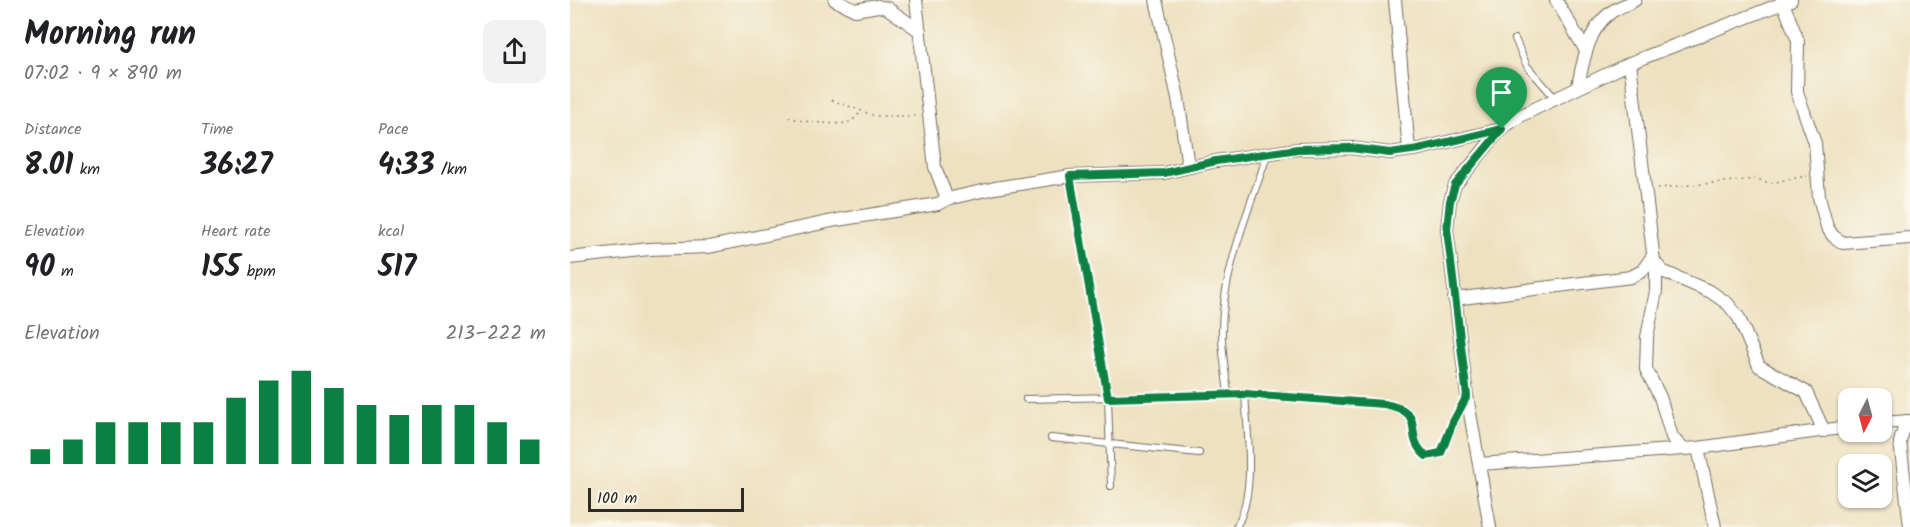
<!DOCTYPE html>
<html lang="en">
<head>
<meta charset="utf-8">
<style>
  body { margin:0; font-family:Kalam,sans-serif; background:#f2f2f2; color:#202124; height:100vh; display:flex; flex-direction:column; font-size:22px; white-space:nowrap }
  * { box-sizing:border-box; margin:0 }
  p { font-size:20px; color:#757577 }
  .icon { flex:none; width:33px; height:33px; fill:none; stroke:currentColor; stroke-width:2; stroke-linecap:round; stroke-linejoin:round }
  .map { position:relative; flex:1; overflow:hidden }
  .panel { display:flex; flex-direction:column; background:#fff; width:570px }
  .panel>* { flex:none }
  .needle { width:39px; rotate:186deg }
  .fabs { position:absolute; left:1268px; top:388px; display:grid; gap:12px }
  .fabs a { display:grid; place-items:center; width:54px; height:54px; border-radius:12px; background:#fff; box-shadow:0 2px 4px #0004; font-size:30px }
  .scale { position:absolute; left:18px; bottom:15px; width:156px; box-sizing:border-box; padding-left:6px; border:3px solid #2b2b2b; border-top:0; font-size:16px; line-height:21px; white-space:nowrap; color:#2b2b2b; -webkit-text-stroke:4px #fbf7ec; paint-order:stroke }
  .pin { position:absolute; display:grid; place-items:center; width:51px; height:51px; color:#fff; margin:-62px -26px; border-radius:50% 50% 50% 0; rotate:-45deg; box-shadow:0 0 6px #0007 }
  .pin .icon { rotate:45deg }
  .round { display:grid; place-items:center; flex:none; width:63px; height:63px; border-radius:12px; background:#f2f2f2 }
  .overview { display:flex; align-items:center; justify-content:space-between; height:102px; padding:0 24px }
  h1 { font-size:33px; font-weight:600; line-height:45px }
  .figures { display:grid; grid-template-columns:repeat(3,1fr); gap:9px; height:102px; padding:6px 24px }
  .figures div { display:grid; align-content:center }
  .figures b { font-size:30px; font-weight:600 }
  .figures small { font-size:16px; font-weight:400 }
  .figures p { font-size:16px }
  .chart { height:168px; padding:12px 24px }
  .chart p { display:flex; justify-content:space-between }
  .chart svg { width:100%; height:108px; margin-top:6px; stroke:#0b8043; stroke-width:6 }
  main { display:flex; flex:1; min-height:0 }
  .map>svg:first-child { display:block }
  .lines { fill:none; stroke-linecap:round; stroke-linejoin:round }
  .lane-casing { stroke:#6f6b5f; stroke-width:8 }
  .street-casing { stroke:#6f6b5f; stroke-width:14 }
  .path { stroke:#6f6b5f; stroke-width:1.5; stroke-dasharray:1.5 4.5; stroke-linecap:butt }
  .lane { stroke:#fff; stroke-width:6 }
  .street { stroke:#fff; stroke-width:12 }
  .route-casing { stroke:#fff; stroke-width:12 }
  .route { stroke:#0b8043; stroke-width:8 }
</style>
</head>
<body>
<main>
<section class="panel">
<div class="overview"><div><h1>Morning run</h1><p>07:02 · 9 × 890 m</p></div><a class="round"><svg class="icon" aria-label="share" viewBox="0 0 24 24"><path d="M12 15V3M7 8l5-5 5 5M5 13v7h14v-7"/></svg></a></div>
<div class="figures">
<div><p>Distance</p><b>8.01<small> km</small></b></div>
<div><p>Time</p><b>36:27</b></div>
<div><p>Pace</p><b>4:33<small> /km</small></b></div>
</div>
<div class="figures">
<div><p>Elevation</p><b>90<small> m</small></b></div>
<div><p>Heart rate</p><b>155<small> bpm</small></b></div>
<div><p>kcal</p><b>517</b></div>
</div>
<div class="chart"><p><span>Elevation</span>213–222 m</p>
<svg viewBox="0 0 160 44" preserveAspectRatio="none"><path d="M5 44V38M15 44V34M25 44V27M35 44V27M45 44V27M55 44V27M65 44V17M75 44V10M85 44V6M95 44V13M105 44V20M115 44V24M125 44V20M135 44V20M145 44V27M155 44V34"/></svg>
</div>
</section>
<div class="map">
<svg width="1340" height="527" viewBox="0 0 1340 527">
  <rect width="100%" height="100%" fill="#fbf7ec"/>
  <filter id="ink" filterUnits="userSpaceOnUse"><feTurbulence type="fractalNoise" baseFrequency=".0167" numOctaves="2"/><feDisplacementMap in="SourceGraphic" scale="12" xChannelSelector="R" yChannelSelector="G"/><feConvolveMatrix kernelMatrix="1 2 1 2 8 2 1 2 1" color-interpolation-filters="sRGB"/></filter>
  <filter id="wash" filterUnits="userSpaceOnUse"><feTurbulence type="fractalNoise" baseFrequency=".008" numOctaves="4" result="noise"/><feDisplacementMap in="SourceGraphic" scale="24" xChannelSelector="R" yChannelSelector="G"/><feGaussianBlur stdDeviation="1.35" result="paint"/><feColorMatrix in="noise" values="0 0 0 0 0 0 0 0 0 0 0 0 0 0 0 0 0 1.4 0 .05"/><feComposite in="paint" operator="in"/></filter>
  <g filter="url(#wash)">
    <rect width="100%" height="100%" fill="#eee1c0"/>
  </g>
  <g filter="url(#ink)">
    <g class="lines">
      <g class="lane-casing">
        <g id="lane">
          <path d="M 945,39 L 957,66 L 985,98"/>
          <path d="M 500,176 L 538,398 L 541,486"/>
          <path d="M 658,394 C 656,376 653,358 652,340 C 650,277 678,212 698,153"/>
          <path d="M 456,399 L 675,394 L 814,404 L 836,410 C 849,424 841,443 856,456 C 861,456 867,456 871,453 C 873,452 890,408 895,399"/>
          <path d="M 481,438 L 629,453"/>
          <path d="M 666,527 C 687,494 677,432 675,394"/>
        </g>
      </g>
      <g class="street-casing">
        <g id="street">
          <path d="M 265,0 L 285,10 L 308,6 L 317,8 L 350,31"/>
          <path d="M 346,0 L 365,167 L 377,199"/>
          <path d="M 586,0 L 608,98 L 618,166"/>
          <path d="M 825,0 L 839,150"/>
          <path d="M 986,0 L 1016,51"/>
          <path d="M 1212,0 L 1228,41 L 1227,92 L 1245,143 L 1249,197 L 1257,227 L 1263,236 L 1273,243 L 1340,238"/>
          <path d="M 1060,63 L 1084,261 L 1092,271 L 1141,292 L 1158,304 L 1169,318 L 1189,366 L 1236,392 L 1254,431"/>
          <path d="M 1008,86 C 1013,62 1018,29 1040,13 C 1047,7 1057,5 1065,0"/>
          <path d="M 0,258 L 79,249 L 139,247 L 267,220 L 368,204 L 377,199 L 425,188 L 500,176 L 594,173 L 646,161 L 728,149 L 781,148 L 820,153 L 849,149 L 931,129"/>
          <path d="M 1086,266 L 1086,291 L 1077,337 L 1076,369 L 1090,397 L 1102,437 L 1113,449"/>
          <path d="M 884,299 L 1061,277 L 1072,271 L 1082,257"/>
          <path d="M 1336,421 L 1330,442 L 1340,526"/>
          <path d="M 1311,423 L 1340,421"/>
          <path d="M 1128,448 L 1145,527"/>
          <path d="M 910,464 L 1128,448 L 1278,427"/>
          <path d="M 920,527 L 897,396 L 877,229 L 880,201 L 885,185 L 931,129 L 952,115 L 1060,63 L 1221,0"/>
        </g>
      </g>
      <g class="path">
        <path d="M 262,100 L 305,116 L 348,116"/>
        <path d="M 219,117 C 228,122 266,125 276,123 C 282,122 287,116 291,112"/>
        <path d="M 1088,188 L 1187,179 L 1200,183 L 1237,176"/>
      </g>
      <use href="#lane" class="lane"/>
      <use href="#street" class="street"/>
    </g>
  </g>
  <g class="lines" filter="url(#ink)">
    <g class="route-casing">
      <path id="route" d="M 932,129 L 885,185 L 880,201 L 877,229 L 897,396 L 883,422 L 871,453 L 856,456 C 830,434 861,413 814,404 L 675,394 L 538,398 L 500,176 L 594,173 L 646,161 L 728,149 L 781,148 L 820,153 L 849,149 Z"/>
    </g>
    <use href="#route" class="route"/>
  </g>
</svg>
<div class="fabs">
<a><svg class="needle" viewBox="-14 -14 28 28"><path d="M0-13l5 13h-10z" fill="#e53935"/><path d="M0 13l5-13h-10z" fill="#757577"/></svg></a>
<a><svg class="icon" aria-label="layers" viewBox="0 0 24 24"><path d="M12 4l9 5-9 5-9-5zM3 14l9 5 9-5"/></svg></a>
</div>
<div class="scale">100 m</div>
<div class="pin" style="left:932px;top:129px;background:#1e9e55"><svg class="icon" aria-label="arrive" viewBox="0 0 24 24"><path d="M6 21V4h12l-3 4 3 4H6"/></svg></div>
</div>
</main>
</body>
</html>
